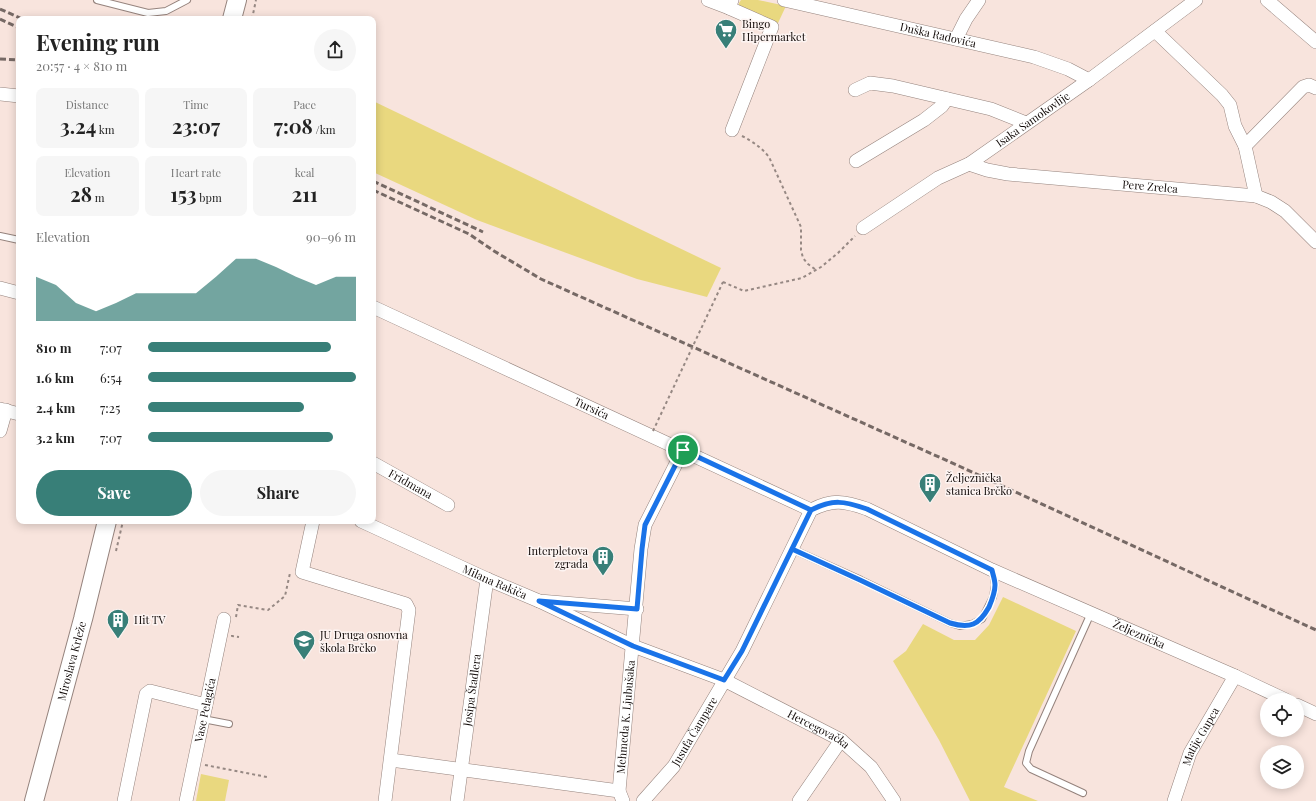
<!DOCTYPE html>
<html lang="en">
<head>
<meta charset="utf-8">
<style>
  body { margin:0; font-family:"Playfair Display",serif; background:#f6f6f6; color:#222; height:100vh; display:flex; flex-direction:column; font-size:15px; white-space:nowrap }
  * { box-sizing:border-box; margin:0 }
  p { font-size:13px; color:#767676 }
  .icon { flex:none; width:22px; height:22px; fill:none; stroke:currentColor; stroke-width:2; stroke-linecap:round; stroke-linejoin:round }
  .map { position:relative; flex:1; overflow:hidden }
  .drawer { position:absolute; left:16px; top:16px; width:360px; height:508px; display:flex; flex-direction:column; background:#fff; border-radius:8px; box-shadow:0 2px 10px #0003 }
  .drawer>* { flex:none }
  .tools { position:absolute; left:1260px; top:693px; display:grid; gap:8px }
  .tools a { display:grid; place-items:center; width:44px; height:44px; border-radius:50%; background:#fff; box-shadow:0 2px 10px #0003; font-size:20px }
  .pin { position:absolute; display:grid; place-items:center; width:34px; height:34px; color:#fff; margin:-17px; border:2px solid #fff; border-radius:50%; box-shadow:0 1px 4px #0007 }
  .round { display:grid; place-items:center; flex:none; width:42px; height:42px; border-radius:21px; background:#f6f6f6 }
  .summary { display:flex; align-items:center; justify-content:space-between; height:68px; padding:0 20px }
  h1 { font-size:22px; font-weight:700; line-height:30px }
  .stats { display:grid; grid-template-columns:repeat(3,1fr); gap:6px; height:68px; padding:4px 20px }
  .stats div { display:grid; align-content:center; border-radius:8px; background:#f6f6f6; text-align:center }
  .stats b { font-size:20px; font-weight:700 }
  .stats small { font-size:11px; font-weight:400 }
  .stats p { font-size:11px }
  .chart { height:112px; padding:8px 20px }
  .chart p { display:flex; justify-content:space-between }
  .chart svg { width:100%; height:72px; margin-top:4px; fill:#387f78; opacity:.7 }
  .primary-button { display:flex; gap:8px; margin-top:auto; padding:8px 20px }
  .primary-button a { flex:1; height:46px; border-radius:24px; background:#387f78; color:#fff; font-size:16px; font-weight:700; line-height:46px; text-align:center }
  .primary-button a+a { background:#f6f6f6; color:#222 }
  ul { padding:0 20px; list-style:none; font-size:13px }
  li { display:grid; grid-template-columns:64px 48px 1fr; align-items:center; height:30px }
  li i { height:10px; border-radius:5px; background:#387f78 }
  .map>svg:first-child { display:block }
  .green { fill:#e9d87f }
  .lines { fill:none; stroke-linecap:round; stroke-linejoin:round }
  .lane-casing { stroke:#95837d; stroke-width:8 }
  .street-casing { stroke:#95837d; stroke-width:14 }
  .secondary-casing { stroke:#95837d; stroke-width:20 }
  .path { stroke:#968883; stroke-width:2; stroke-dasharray:3 3; stroke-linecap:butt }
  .lane { stroke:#fff; stroke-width:6 }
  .street { stroke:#fff; stroke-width:13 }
  .secondary { stroke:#fff; stroke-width:18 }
  .rail { stroke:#766965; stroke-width:3; stroke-dasharray:6 3; stroke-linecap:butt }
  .path-bridge { stroke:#968883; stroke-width:2; stroke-dasharray:3 3; stroke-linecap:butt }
  .route-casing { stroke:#fff; stroke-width:8 }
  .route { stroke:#1a73e8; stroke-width:5 }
  .labels { text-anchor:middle; stroke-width:3; stroke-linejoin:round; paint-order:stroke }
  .poi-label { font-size:11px; fill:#120b09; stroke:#fdf4f2; text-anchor:start }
  .street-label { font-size:11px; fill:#120b09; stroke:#fdf4f2 }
</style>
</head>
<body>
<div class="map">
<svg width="1316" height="801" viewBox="0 0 1316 801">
  <rect width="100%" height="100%" fill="#f8e4dd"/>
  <g class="green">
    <path d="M 741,0 L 758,0 L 786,6 L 778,23 L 739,8 L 739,3 Z"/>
    <path d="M 373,101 L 721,268 L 707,297 L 637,279 L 477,220 L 373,172 Z"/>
    <path d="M 1003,597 L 1076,631 L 1004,787 L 1038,801 L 970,801 L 939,740 L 893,661 L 906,651 L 923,624 L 954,640 L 975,640 L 989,625 Z"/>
    <path d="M 201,774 L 229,780 L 225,801 L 196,801 Z"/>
  </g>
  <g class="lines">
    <g class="lane-casing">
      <g id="lane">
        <path d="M 97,0 L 148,13 L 166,11 L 187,0"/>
        <path d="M 0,236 L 19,240"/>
        <path d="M 792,549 L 861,580 L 950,623 L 960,626 L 972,624 L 982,619 L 993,597 L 995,585 L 993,571"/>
        <path d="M 203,719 L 229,724"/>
        <path d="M 1083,793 L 1031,769 L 1026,763 L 1029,751 L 1091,613"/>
      </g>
    </g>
    <g class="street-casing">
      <g id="street">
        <path d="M 708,0 L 729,8 L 732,0"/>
        <path id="s1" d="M 784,0 L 1034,57 L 1068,69 L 1089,80"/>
        <path d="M 1267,0 L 1316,42"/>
        <path d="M 729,8 L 772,27 L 732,130"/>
        <path d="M 1155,31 L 1222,95 L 1230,105 L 1235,126 L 1245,146 L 1303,87 L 1309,85 L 1316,88"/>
        <path d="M 956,39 L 966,19 L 979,0"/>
        <path d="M 855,90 L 870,83 L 893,86 L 991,109 L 1026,123"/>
        <path d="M 0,94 L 19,96"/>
        <path d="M 1245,146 L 1256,196"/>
        <path d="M 856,161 L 924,120 L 942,106 L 947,99"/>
        <path id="s2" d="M 969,164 L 987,170 L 1008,174 L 1256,196 L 1271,202 L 1285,211 L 1316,242"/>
        <path id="s3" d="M 863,228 L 938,178 L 969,164 L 1089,80 L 1196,0"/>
        <path d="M 0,288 L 19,293"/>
        <path id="s4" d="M 373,307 L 811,510"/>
        <path d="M 0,409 L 19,414"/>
        <path d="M 0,431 L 6,410"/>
        <path id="s5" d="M 373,463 L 448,505"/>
        <path d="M 313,521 L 302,572 L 406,604 L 409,610 L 385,801"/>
        <path id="s6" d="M 361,521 L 487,579 L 539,601 L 637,609"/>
        <path id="s7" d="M 539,601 L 633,646 L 724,680 L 841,740 L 871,767 L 894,801"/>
        <path d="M 1297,705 L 1316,714"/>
        <path d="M 391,760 L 619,791"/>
        <path d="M 124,801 L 146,694 L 150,691 L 206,705"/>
        <path id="s8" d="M 186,801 L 224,619"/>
        <path id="s9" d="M 457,801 L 487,579"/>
        <path id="s10" d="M 623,801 L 619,791 L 641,549 L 645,525 L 683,450"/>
        <path id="s11" d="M 643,801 L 674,766 L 742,651 L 811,510 C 833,499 844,501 867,509 L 992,570 L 1235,676 L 1286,700"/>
        <path d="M 799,801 L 841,740"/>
        <path id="s12" d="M 1174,801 L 1190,753 L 1235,676"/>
      </g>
    </g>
    <g class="secondary-casing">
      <g id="secondary">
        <path d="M 232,19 L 237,0"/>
        <path id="s13" d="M 34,801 L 83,619 L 107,521"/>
      </g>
    </g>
    <g class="path">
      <path d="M 252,19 L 256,0"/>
      <path d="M 742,136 C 753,142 761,147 769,157 L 801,227 L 801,250 L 803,258 L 808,264 L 816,270"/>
      <path d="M 723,282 L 744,291 L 802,278 L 821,267 L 838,253 L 855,236"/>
      <path d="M 116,551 L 123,521"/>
      <path d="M 236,617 L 238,605 L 268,610 L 285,596 L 290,573"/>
      <path d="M 232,635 L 232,636 L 239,637"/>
      <path d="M 205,765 L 267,777"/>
    </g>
    <use href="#lane" class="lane"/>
    <use href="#street" class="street"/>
    <use href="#secondary" class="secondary"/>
    <g class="rail">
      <path d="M 0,9 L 22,19"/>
      <path d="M 0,19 L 19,28"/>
      <path d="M 0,59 L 19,60"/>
      <path d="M 373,181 L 483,232"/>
      <path d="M 373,190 L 469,234 L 494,251 L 541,279 L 959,466 L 1316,630"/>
    </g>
    <path class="path-bridge" d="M 653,431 L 723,282"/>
  </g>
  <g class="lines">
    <g class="route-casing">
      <path id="route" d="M 683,450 L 645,525 L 642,549 L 637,609 L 539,601 L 633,646 L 724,680 L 742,651 L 811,510 C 833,499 844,501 867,509 L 992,570 C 993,575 995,580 995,585 C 995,593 992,600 989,607 C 979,625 970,629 950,623 L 860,580 L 792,549 L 811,510 L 683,450"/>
    </g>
    <use href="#route" class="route"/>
  </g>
  <defs>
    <g id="supermarket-pin" transform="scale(1.15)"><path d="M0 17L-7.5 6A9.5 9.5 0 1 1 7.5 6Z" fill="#387f78" stroke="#fdf4f2"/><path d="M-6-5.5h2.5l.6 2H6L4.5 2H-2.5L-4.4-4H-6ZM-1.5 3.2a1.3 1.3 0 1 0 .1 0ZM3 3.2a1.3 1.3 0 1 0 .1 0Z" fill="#fff"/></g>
    <g id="building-pin" transform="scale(1.15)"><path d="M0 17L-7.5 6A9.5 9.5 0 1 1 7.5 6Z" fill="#387f78" stroke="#fdf4f2"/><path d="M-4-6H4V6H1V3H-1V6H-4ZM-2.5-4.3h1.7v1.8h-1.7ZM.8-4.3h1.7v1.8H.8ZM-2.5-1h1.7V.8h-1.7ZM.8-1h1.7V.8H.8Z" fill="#fff"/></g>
    <g id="school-pin" transform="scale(1.15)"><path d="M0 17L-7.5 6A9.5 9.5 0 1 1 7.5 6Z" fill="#387f78" stroke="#fdf4f2"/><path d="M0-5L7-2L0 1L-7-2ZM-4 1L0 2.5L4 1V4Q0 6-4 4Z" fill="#fff"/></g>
  </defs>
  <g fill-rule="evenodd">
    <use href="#supermarket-pin" x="726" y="30"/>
    <use href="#building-pin" x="930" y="484"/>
    <use href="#building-pin" x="603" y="557"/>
    <use href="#building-pin" x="118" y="620"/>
    <use href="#school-pin" x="304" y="641"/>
  </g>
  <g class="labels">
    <g class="poi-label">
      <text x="742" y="28">Bingo<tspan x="742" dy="13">Hipermarket</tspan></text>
      <text x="946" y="482">Željeznička<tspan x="946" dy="13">stanica Brčko</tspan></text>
      <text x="588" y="555" text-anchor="end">Interpletova<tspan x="588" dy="13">zgrada</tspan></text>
      <text x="134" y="624">Hit TV</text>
      <text x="320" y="639">JU Druga osnovna<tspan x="320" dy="13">škola Brčko</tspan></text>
    </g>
    <g class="street-label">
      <text dy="4" stroke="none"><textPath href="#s1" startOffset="158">Duška Radovića</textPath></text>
      <text dy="4" stroke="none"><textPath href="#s3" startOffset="202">Isaka Samokovlije</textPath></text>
      <text dy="4" stroke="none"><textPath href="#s2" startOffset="183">Pere Zrelca</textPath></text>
      <text dy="4" stroke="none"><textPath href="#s4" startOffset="241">Tursića</textPath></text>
      <text dy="4" stroke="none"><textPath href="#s5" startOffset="43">Fridmana</textPath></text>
      <text dy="4" stroke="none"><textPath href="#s6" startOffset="147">Milana Rakiča</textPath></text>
      <text dy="4" stroke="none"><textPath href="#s11" startOffset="695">Željeznička</textPath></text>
      <text dy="4" stroke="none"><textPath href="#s13" startOffset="145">Miroslava Krleže</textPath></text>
      <text dy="4" stroke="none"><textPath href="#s9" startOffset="112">Josipa Štadlera</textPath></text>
      <text dy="4" stroke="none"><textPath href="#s8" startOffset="93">Vase Pelagića</textPath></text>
      <text dy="4" stroke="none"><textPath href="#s10" startOffset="85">Mehmeda K. Ljubušaka</textPath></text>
      <text dy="4" stroke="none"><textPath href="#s11" startOffset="87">Jusufa Čampare</textPath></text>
      <text dy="4" stroke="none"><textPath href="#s7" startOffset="308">Hercegovačka</textPath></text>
      <text dy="4" stroke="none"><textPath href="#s12" startOffset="70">Matije Gupca</textPath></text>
    </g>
  </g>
</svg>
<div class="tools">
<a><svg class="icon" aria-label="locate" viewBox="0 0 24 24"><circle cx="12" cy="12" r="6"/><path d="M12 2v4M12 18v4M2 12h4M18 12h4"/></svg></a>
<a><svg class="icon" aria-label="layers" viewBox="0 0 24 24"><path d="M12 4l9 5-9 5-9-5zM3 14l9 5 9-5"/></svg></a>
</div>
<div class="pin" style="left:683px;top:450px;background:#1e9e55"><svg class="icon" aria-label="arrive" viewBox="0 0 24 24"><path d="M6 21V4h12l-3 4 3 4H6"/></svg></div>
<section class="drawer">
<div class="summary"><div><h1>Evening run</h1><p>20:57 · 4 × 810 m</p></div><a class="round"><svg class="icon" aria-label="share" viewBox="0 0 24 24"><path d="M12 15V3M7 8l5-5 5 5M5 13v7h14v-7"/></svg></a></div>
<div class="stats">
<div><p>Distance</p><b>3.24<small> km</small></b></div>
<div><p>Time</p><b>23:07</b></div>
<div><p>Pace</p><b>7:08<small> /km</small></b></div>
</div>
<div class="stats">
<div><p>Elevation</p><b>28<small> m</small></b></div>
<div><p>Heart rate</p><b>153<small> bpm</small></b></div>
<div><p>kcal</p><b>211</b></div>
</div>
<div class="chart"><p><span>Elevation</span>90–96 m</p>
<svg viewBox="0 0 160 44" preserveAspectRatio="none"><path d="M0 44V17L10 22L20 33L30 38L40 33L50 27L60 27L70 27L80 27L90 17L100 6L110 6L120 11L130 17L140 22L150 17L160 17V44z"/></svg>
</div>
<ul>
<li><b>810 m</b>7:07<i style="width:88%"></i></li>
<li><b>1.6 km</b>6:54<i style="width:100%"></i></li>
<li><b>2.4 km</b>7:25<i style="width:75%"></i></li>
<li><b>3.2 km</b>7:07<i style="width:89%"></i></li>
</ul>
<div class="primary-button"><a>Save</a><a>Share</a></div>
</section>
</div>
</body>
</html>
